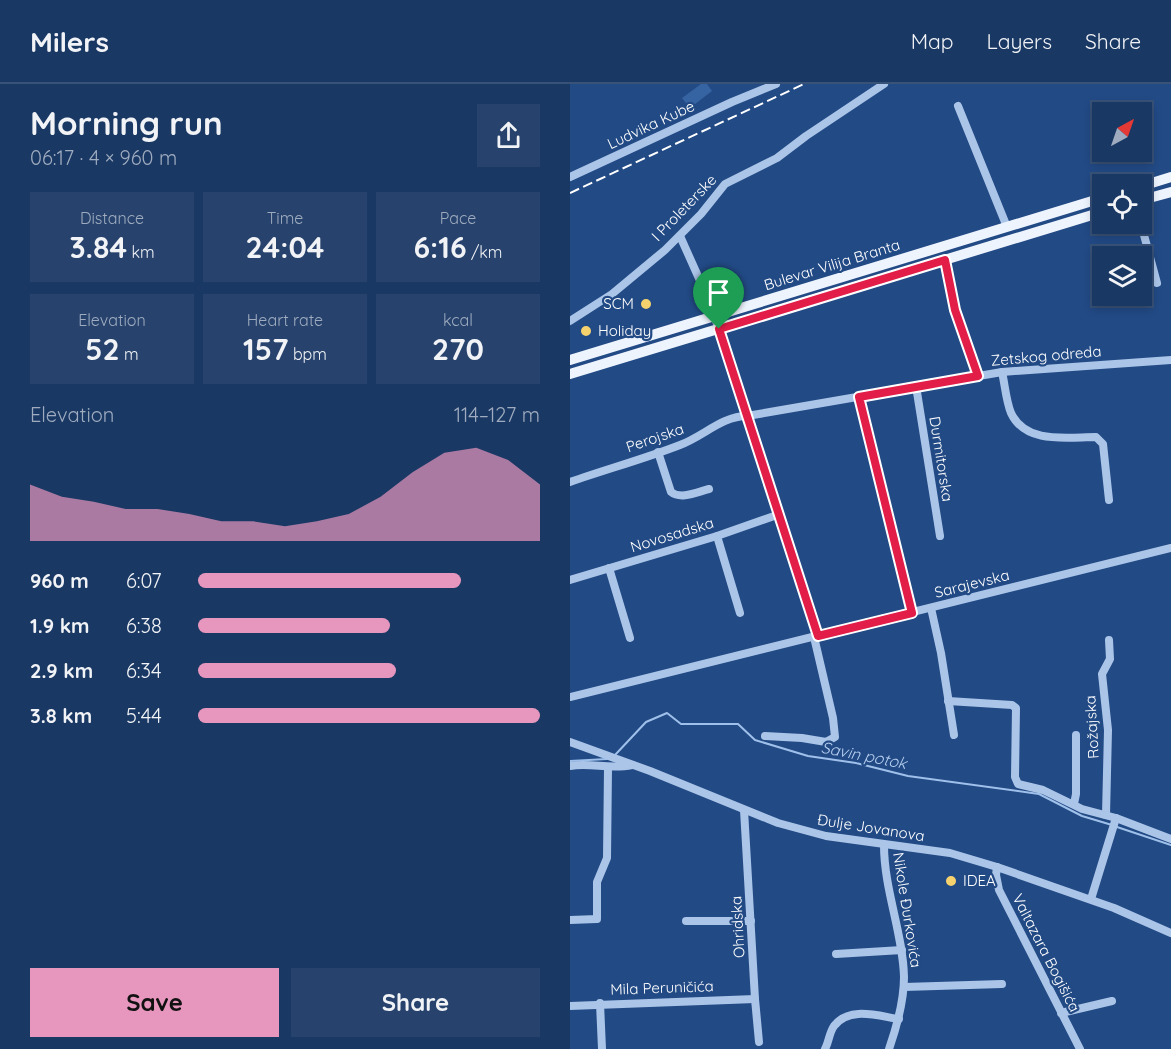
<!DOCTYPE html>
<html lang="en">
<head>
<meta charset="utf-8">
<style>
  body { margin:0; font-family:Quicksand,sans-serif; background:#27436d; color:#f1f3f6; height:100vh; display:flex; flex-direction:column; font-size:22px; white-space:nowrap }
  * { box-sizing:border-box; margin:0 }
  p { font-size:20px; color:#9facbf }
  .icon { flex:none; width:33px; height:33px; fill:none; stroke:currentColor; stroke-width:2; stroke-linecap:round; stroke-linejoin:round }
  .map { position:relative; flex:1; overflow:hidden }
  .panel { display:flex; flex-direction:column; background:#1a3864; width:570px }
  .panel>* { flex:none }
  .needle { width:39px; rotate:40deg }
  .tools { position:absolute; left:522px; top:18px; display:grid; gap:12px }
  .tools a { display:grid; place-items:center; width:60px; height:60px; border-radius:0px; background:#1a3864; box-shadow:0 3px 9px #0003,0 0 0 2px #385278; font-size:30px }
  .pin { position:absolute; display:grid; place-items:center; width:51px; height:51px; color:#fff; margin:-62px -26px; border-radius:50% 50% 50% 0; rotate:-45deg; box-shadow:0 0 6px #0007 }
  .pin .icon { rotate:45deg }
  .round { display:grid; place-items:center; flex:none; width:63px; height:63px; border-radius:0px; background:#27436d }
  .headline { display:flex; align-items:center; justify-content:space-between; height:102px; padding:0 30px }
  h1 { font-size:33px; font-weight:800; line-height:45px }
  .metrics { display:grid; grid-template-columns:repeat(3,1fr); gap:9px; height:102px; padding:6px 30px }
  .metrics div { display:grid; align-content:center; border-radius:0px; background:#27436d; text-align:center }
  .metrics b { font-size:30px; font-weight:800 }
  .metrics small { font-size:16px; font-weight:400 }
  .metrics p { font-size:16px }
  .chart { height:168px; padding:12px 30px }
  .chart p { display:flex; justify-content:space-between }
  .chart svg { width:100%; height:108px; margin-top:6px; fill:#e797bd; opacity:.7 }
  .cta { display:flex; gap:12px; margin-top:auto; padding:12px 30px }
  .cta a { flex:1; height:69px; border-radius:0px; background:#e797bd; color:#111; font-size:24px; font-weight:800; line-height:69px; text-align:center }
  .cta a+a { background:#27436d; color:#f1f3f6 }
  ul { padding:0 30px; list-style:none; font-size:20px }
  li { display:grid; grid-template-columns:96px 72px 1fr; align-items:center; height:45px }
  li i { height:15px; border-radius:8px; background:#e797bd }
  header { display:flex; align-items:center; gap:36px; box-sizing:border-box; height:84px; padding:0 30px; background:#1a3864; border-bottom:2px solid #385278 }
  header strong { font-size:28px }
  nav { display:flex; gap:33px; margin-inline-start:auto; font-size:21px }
  main { display:flex; flex:1; min-height:0 }
  .map>svg:first-child { display:block }
  .green { fill:#3664a2 }
  .lines { fill:none; stroke-linecap:round; stroke-linejoin:round }
  .stream { stroke:#9fc0ea; stroke-width:2 }
  .minor { stroke:#abc5e9; stroke-width:8 }
  .major { stroke:#eef4fe; stroke-width:10 }
  .rail { stroke:#fff; stroke-width:2; stroke-dasharray:10 4.5; stroke-linecap:butt }
  .route-casing { stroke:#fff; stroke-width:12 }
  .route { stroke:#e11d48; stroke-width:8 }
  .poi-dot { fill:#f5d26d; stroke:#224a85; stroke-width:2 }
  .labels { text-anchor:middle; stroke-width:4.5; stroke-linejoin:round; paint-order:stroke }
  .street-label { font-size:15px; fill:#fff; stroke:#224a85 }
  .poi-label { font-size:15px; fill:#fff; stroke:#224a85; text-anchor:start }
  .water-label { font-size:16px; font-style:italic; fill:#b7cff0; stroke:#224a85 }
</style>
</head>
<body>
<header>
<strong>Milers</strong>
<nav><a>Map</a><a>Layers</a><a>Share</a></nav>
</header>
<main>
<section class="panel">
<div class="headline"><div><h1>Morning run</h1><p>06:17 · 4 × 960 m</p></div><a class="round"><svg class="icon" aria-label="share" viewBox="0 0 24 24"><path d="M12 15V3M7 8l5-5 5 5M5 13v7h14v-7"/></svg></a></div>
<div class="metrics">
<div><p>Distance</p><b>3.84<small> km</small></b></div>
<div><p>Time</p><b>24:04</b></div>
<div><p>Pace</p><b>6:16<small> /km</small></b></div>
</div>
<div class="metrics">
<div><p>Elevation</p><b>52<small> m</small></b></div>
<div><p>Heart rate</p><b>157<small> bpm</small></b></div>
<div><p>kcal</p><b>270</b></div>
</div>
<div class="chart"><p><span>Elevation</span>114–127 m</p>
<svg viewBox="0 0 160 44" preserveAspectRatio="none"><path d="M0 44V21L10 26L20 28L30 31L40 31L50 33L60 36L70 36L80 38L90 36L100 33L110 26L120 16L130 8L140 6L150 11L160 21V44z"/></svg>
</div>
<ul>
<li><b>960 m</b>6:07<i style="width:77%"></i></li>
<li><b>1.9 km</b>6:38<i style="width:56%"></i></li>
<li><b>2.9 km</b>6:34<i style="width:58%"></i></li>
<li><b>3.8 km</b>5:44<i style="width:100%"></i></li>
</ul>
<div class="cta"><a>Save</a><a>Share</a></div>
</section>
<div class="map">
<svg width="601" height="965" viewBox="0 0 601 965">
  <rect width="100%" height="100%" fill="#224a85"/>
  <path class="green" d="M 131,0 L 137,0 L 142,7 L 120,24 L 112,14 Z"/>
  <g class="lines">
    <g class="stream">
      <path d="M 45,671 L 76,638 L 97,629 L 111,640 L 168,640 L 185,656 L 238,672 L 286,679 L 338,692 L 469,710 L 512,732 L 542,741"/>
      <path d="M 0,677 L 37,675"/>
      <path d="M 547,743 L 601,761"/>
    </g>
    <g class="minor">
      <path d="M 388,22 L 437,143"/>
      <path d="M 0,93 L 162,18 L 206,0"/>
      <path d="M 571,140 L 587,199"/>
      <path d="M 110,152 L 140,219 L 210,430 L 248,552"/>
      <path d="M 375,176 L 385,226 L 408,292"/>
      <path d="M 0,237 L 42,210 L 95,166 L 131,130 L 155,100 L 207,74 L 236,52 L 314,0"/>
      <path d="M 432,288 C 435,301 436,317 441,329 C 456,361 498,353 526,353 L 533,360 L 539,416"/>
      <path d="M 346,302 L 370,452"/>
      <path d="M 289,313 L 342,529"/>
      <path d="M 88,368 L 101,408 C 111,416 127,408 139,405"/>
      <path d="M 0,398 C 37,385 74,375 110,361 C 134,352 152,332 177,332 L 432,288 L 601,276"/>
      <path d="M 147,452 L 170,529"/>
      <path d="M 39,484 L 60,554"/>
      <path d="M 0,496 L 147,452 L 210,430"/>
      <path d="M 361,524 L 371,569 L 384,651"/>
      <path d="M 0,613 L 601,464"/>
      <path d="M 378,617 L 442,621 L 446,624 L 445,693 L 448,700 L 473,706 L 512,725 L 546,734 L 601,755"/>
      <path d="M 195,652 L 232,654 L 256,658 L 265,653 L 263,634 L 244,553"/>
      <path d="M 0,658 L 80,687 L 208,739 L 256,752 L 380,769 L 427,783 L 544,824 L 601,849"/>
      <path d="M 0,682 C 21,678 39,686 62,681"/>
      <path d="M 504,720 L 506,710 L 506,651"/>
      <path d="M 174,726 L 185,915 L 189,958"/>
      <path d="M 536,731 L 538,646 L 532,590 L 540,575 L 539,556"/>
      <path d="M 314,761 C 314,806 333,849 334,893 C 334,918 327,942 319,965"/>
      <path d="M 427,783 L 426,791 L 429,806 L 510,965"/>
      <path d="M 521,815 L 546,734"/>
      <path d="M 0,836 L 27,835 L 27,798 L 37,774 L 38,684"/>
      <path d="M 116,837 L 181,837"/>
      <path d="M 266,870 L 332,866"/>
      <path d="M 334,903 L 432,900"/>
      <path d="M 30,919 L 32,965"/>
      <path d="M 0,922 L 185,915"/>
      <path d="M 491,929 L 542,917"/>
      <path d="M 255,965 C 259,958 259,949 264,942 C 279,922 308,932 329,935"/>
    </g>
    <g class="major">
      <path d="M 572,102 L 601,93"/>
      <path d="M 572,116 L 601,108"/>
      <path d="M 0,276 L 532,114"/>
      <path d="M 0,290 L 532,128"/>
    </g>
    <path class="rail" d="M 0,109 L 234,0"/>
  </g>
  <g class="lines">
    <g class="route-casing">
      <path id="route" d="M 375,176 L 385,226 L 408,292 L 289,313 L 342,529 L 248,552 L 149,245 Z"/>
    </g>
    <use href="#route" class="route"/>
  </g>
  <g class="poi-dot">
    <circle cx="76" cy="220" r="6"/>
    <circle cx="16" cy="247" r="6"/>
    <circle cx="381" cy="797" r="6"/>
  </g>
  <g class="labels">
    <g class="street-label">
      <text transform="translate(81 41) rotate(-25)" y="5">Ludvika Kube</text>
      <text transform="translate(114 124) rotate(-46)" y="5">I Proleterske</text>
      <text transform="translate(262 181) rotate(-17)" y="5">Bulevar Vilija Branta</text>
      <text transform="translate(476 272) rotate(-5)" y="5">Zetskog odreda</text>
      <text transform="translate(85 354) rotate(-19)" y="5">Perojska</text>
      <text transform="translate(371 375) rotate(81)" y="5">Durmitorska</text>
      <text transform="translate(102 451) rotate(-17)" y="5">Novosadska</text>
      <text transform="translate(402 500) rotate(-14)" y="5">Sarajevska</text>
      <text transform="translate(522 643) rotate(-93)" y="5">Rožajska</text>
      <text transform="translate(301 744) rotate(9)" y="5">Đulje Jovanova</text>
      <text transform="translate(337 826) rotate(81)" y="5">Nikole Đurkovića</text>
      <text transform="translate(168 843) rotate(-93)" y="5">Ohridska</text>
      <text transform="translate(476 869) rotate(63)" y="5">Valtazara Bogišića</text>
      <text transform="translate(92 904) rotate(-2)" y="5">Mila Peruničića</text>
    </g>
    <g class="poi-label">
      <text x="64" y="225" text-anchor="end">SCM</text>
      <text x="28" y="252">Holiday</text>
      <text x="393" y="802">IDEA</text>
    </g>
    <g class="water-label">
      <text transform="translate(294 671) rotate(11)" y="6">Savin potok</text>
    </g>
  </g>
</svg>
<div class="tools">
<a><svg class="needle" viewBox="-14 -14 28 28"><path d="M0-13l5 13h-10z" fill="#e53935"/><path d="M0 13l5-13h-10z" fill="#9facbf"/></svg></a>
<a><svg class="icon" aria-label="locate" viewBox="0 0 24 24"><circle cx="12" cy="12" r="6"/><path d="M12 2v4M12 18v4M2 12h4M18 12h4"/></svg></a>
<a><svg class="icon" aria-label="layers" viewBox="0 0 24 24"><path d="M12 4l9 5-9 5-9-5zM3 14l9 5 9-5"/></svg></a>
</div>
<div class="pin" style="left:149px;top:245px;background:#1e9e55"><svg class="icon" aria-label="arrive" viewBox="0 0 24 24"><path d="M6 21V4h12l-3 4 3 4H6"/></svg></div>
</div>
</main>
</body>
</html>
